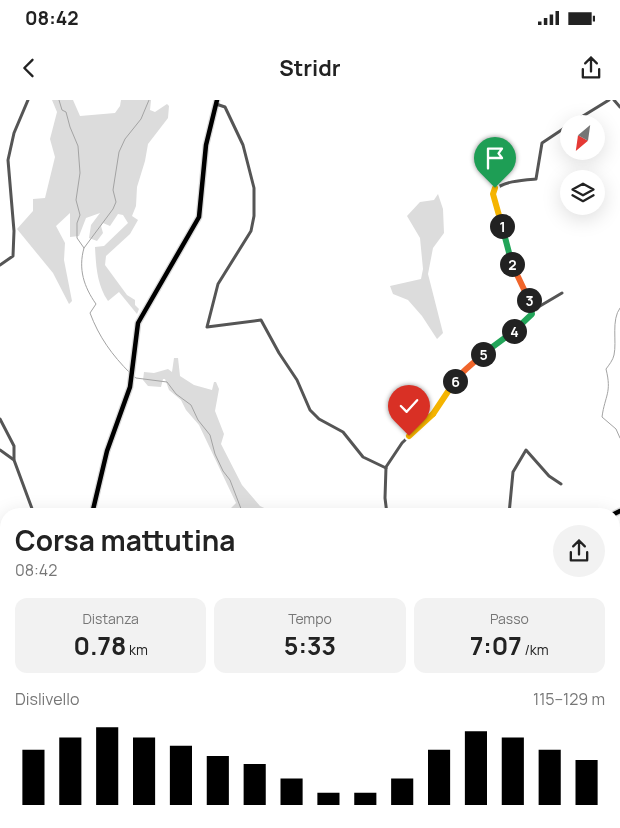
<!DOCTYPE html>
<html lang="it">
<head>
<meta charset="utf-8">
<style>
  body { margin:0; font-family:Manrope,sans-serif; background:#f2f2f2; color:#222; height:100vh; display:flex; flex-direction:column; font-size:19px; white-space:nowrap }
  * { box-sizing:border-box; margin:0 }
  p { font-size:16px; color:#767676 }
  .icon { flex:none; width:28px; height:28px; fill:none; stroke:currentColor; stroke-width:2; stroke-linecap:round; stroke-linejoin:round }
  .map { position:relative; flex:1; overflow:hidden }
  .panel { position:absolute; left:0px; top:408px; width:620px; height:321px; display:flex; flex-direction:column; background:#fff; border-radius:20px 20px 0 0; box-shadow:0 5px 20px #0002 }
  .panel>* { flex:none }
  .needle { width:32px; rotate:209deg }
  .controls { position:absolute; left:560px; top:15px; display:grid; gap:10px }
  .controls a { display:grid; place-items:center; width:45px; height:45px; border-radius:50%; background:#fff; box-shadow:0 5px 20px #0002; font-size:25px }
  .pin { position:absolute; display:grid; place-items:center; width:42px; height:42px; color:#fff; margin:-51px -21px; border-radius:50% 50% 50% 0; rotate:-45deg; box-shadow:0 0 5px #0007 }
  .pin .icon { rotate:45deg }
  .km { position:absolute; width:25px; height:25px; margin:-12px; border-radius:50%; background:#222; color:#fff; font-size:14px; line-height:25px; text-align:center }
  .round { display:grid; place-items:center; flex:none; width:52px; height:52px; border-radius:26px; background:#f2f2f2 }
  .overview { display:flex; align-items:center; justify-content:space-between; height:85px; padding:0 15px }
  h1 { font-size:28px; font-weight:700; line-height:38px }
  .stats { display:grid; grid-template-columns:repeat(3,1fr); gap:8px; height:85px; padding:5px 15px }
  .stats div { display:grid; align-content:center; border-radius:12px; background:#f2f2f2; text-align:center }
  .stats b { font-size:25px; font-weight:700 }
  .stats small { font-size:14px; font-weight:400 }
  .stats p { font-size:14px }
  .chart { height:140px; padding:10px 15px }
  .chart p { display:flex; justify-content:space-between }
  .chart svg { width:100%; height:90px; margin-top:5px; stroke:#000; stroke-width:6 }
  .status { display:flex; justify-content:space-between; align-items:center; height:35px; padding:0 25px; background:#fff; direction:ltr }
  .status svg { height:14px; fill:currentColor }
  header { display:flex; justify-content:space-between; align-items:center; height:65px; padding:0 15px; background:#fff; font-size:22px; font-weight:700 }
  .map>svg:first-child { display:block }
  .green { fill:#dcdcdc }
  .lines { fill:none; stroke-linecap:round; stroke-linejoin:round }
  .stream { stroke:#a3a3a3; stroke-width:1 }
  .major-casing { stroke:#dbdbdb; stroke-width:7 }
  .minor { stroke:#555; stroke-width:3 }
  .major { stroke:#000; stroke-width:4.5 }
  .split-1-casing { stroke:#fff; stroke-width:10 }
  .split-2-casing { stroke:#fff; stroke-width:10 }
  .split-3-casing { stroke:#fff; stroke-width:10 }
  .split-4-casing { stroke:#fff; stroke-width:10 }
  .split-5-casing { stroke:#fff; stroke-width:10 }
  .split-6-casing { stroke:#fff; stroke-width:10 }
  .split-7-casing { stroke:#fff; stroke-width:10 }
  .split-8-casing { stroke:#fff; stroke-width:10 }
  .split-1 { stroke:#f5b400; stroke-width:6 }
  .split-2 { stroke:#22a559; stroke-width:6 }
  .split-3 { stroke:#f0652b; stroke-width:6 }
  .split-4 { stroke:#22a559; stroke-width:6 }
  .split-5 { stroke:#22a559; stroke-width:6 }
  .split-6 { stroke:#f0652b; stroke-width:6 }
  .split-7 { stroke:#f5b400; stroke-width:6 }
  .split-8 { stroke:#f5b400; stroke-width:6 }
</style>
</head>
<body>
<div class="status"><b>08:42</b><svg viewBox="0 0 49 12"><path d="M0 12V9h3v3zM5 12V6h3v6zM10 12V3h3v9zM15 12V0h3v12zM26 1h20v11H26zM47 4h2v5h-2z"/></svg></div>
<header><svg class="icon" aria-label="back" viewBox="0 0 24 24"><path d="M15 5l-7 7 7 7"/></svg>Stridr<svg class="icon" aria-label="share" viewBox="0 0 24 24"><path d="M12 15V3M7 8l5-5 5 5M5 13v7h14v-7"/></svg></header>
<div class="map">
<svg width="620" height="728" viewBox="0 0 620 728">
  <rect width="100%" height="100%" fill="#fff"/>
  <g class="green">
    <path d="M 52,0 L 73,0 L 80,16 L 115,13 L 120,6 L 121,0 L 151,0 L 150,10 L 155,12 L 167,4 L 169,6 L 168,18 L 148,44 L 145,61 L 137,87 L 136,106 L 132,116 L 138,120 L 130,134 L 106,156 L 105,165 L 127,195 L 135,200 L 135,205 L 139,209 L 137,214 L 119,192 L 108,201 C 97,185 96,166 95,147 L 104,146 L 128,123 L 123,115 L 118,114 L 110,126 L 103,123 L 101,126 L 103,133 L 97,141 L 89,138 L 91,125 L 100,113 L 86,118 L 79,136 L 70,137 L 70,113 L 56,126 L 65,143 L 64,160 L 72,201 L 69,204 L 53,173 L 17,129 L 33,111 L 33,99 L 45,98 L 55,57 L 50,39 L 57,12 Z"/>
    <path d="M 438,94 L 443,109 L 444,133 L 433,148 L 428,174 L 443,233 L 437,239 L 422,216 L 408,200 L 393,194 L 390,186 L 421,179 L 423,169 L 420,138 L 407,116 L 420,102 L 434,100 Z"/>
    <path d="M 174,258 L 178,258 L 180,276 L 194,285 L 212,290 L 214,282 L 216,282 L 219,289 L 215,311 L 224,334 L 221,344 L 242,385 L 260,406 L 277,414 L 239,414 L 231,408 L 236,403 L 199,325 L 186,310 L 181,300 L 169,290 L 165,279 L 163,279 L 161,287 L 148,286 L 143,280 L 144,272 L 154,273 L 168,269 L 172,272 Z"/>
    <path d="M 614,555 L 620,563 L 620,611 L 614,598 Z"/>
  </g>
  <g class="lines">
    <g class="stream">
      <path d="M 59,0 L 62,10 L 66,12 L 70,27 L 78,46 L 80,73 L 76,100 L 80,115 L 77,123 L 77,138 L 84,148 C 78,169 84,187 96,204 L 90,213 C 99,237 112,255 130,273"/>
      <path d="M 84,148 L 113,109 L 116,102 L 113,90 L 119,52 L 125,39 L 141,19 L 149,0"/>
      <path d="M 620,208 C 611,220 617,241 614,255 C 613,260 609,265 606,269 C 612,293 605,295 602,317 L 616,329 L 620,338"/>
      <path d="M 132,275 L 136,278 L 167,282 L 176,294 L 191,305 L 198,320 L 210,335 L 215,354 L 223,371 L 230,380 L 243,414"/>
      <path d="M 614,661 L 620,664"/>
    </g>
    <g class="major-casing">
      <g id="major">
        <path d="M 92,414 L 107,351 L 130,287 L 138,223 L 199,117 L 206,45 L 217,0"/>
        <path d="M 614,414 L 620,411"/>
        <path d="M 0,500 L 6,492"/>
        <path d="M 0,569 L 6,569"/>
      </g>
    </g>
    <g class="minor">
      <path d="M 614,0 L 620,7"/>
      <path d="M 216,4 L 225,7 L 243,45 L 254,88 L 254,116 L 251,131 L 218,184 L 207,227 L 261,220 L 279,253 L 297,280 L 310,310 L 319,319 L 343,332 L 363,357 L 386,368"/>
      <path d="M 570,24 L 609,0"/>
      <path d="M 0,165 L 13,156 L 14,131 L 8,60 L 14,33 L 28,0"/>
      <path d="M 532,214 L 532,208 L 511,160 L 495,105 L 493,91 C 503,81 523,80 536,79 L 542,43 L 569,25"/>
      <path d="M 0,319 L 14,346 L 14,359"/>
      <path d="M 0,350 L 14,360 L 34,414"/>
      <path d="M 387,414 L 385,398 L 386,367 L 402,343 L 432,314 L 463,270 L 506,238 L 540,206 L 562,193"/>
      <path d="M 509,414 L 513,372 L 526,350 L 549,376 L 561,384"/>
      <path d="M 614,465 L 620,479"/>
      <path d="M 58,722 L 60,728"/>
      <path d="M 286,722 L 296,728"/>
      <path d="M 327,728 L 338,722"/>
    </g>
    <use href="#major" class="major"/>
  </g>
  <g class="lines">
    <g class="split-1-casing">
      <path id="split-1" d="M 495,88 L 493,94 L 502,126"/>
    </g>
    <g class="split-2-casing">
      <path id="split-2" d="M 502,126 L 512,164"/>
    </g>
    <g class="split-3-casing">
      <path id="split-3" d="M 512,164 L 529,200"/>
    </g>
    <g class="split-4-casing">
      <path id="split-4" d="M 514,231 L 532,214 L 529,200"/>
    </g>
    <g class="split-5-casing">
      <path id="split-5" d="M 483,254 L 514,231"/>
    </g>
    <g class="split-6-casing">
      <path id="split-6" d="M 455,281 C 463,270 473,264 483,254"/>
    </g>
    <g class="split-7-casing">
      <path id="split-7" d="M 433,314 L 455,281"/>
    </g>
    <g class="split-8-casing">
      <path id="split-8" d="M 409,336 L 433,314"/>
    </g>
    <use href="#split-1" class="split-1"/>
    <use href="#split-2" class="split-2"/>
    <use href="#split-3" class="split-3"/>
    <use href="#split-4" class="split-4"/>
    <use href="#split-5" class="split-5"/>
    <use href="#split-6" class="split-6"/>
    <use href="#split-7" class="split-7"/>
    <use href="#split-8" class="split-8"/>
  </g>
</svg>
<div class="controls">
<a><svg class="needle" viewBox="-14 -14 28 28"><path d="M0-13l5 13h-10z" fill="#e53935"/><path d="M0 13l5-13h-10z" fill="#767676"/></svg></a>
<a><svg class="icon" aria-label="layers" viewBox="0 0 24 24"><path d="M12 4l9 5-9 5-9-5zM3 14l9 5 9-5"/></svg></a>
</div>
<div class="pin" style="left:495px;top:88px;background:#1e9e55"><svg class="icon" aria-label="arrive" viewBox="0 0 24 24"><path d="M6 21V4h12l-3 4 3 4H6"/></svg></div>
<div class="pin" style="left:409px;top:336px;background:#d93025"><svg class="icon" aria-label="check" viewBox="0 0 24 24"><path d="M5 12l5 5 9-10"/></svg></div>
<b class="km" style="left:502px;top:126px">1</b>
<b class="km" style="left:512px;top:164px">2</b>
<b class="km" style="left:529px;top:200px">3</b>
<b class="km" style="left:514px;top:231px">4</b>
<b class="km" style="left:483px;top:254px">5</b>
<b class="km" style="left:455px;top:281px">6</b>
<section class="panel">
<div class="overview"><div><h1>Corsa mattutina</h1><p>08:42</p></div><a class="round"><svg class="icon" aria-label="share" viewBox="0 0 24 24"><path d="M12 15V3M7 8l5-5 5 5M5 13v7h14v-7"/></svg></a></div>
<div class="stats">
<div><p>Distanza</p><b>0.78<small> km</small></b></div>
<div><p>Tempo</p><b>5:33</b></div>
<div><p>Passo</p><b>7:07<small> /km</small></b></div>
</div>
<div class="chart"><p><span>Dislivello</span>115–129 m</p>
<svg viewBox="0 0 160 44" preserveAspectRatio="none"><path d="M5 44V17M15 44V11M25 44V6M35 44V11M45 44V15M55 44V20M65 44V24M75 44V31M85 44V38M95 44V38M105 44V31M115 44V17M125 44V8M135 44V11M145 44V17M155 44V22"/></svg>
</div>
</section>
</div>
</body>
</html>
